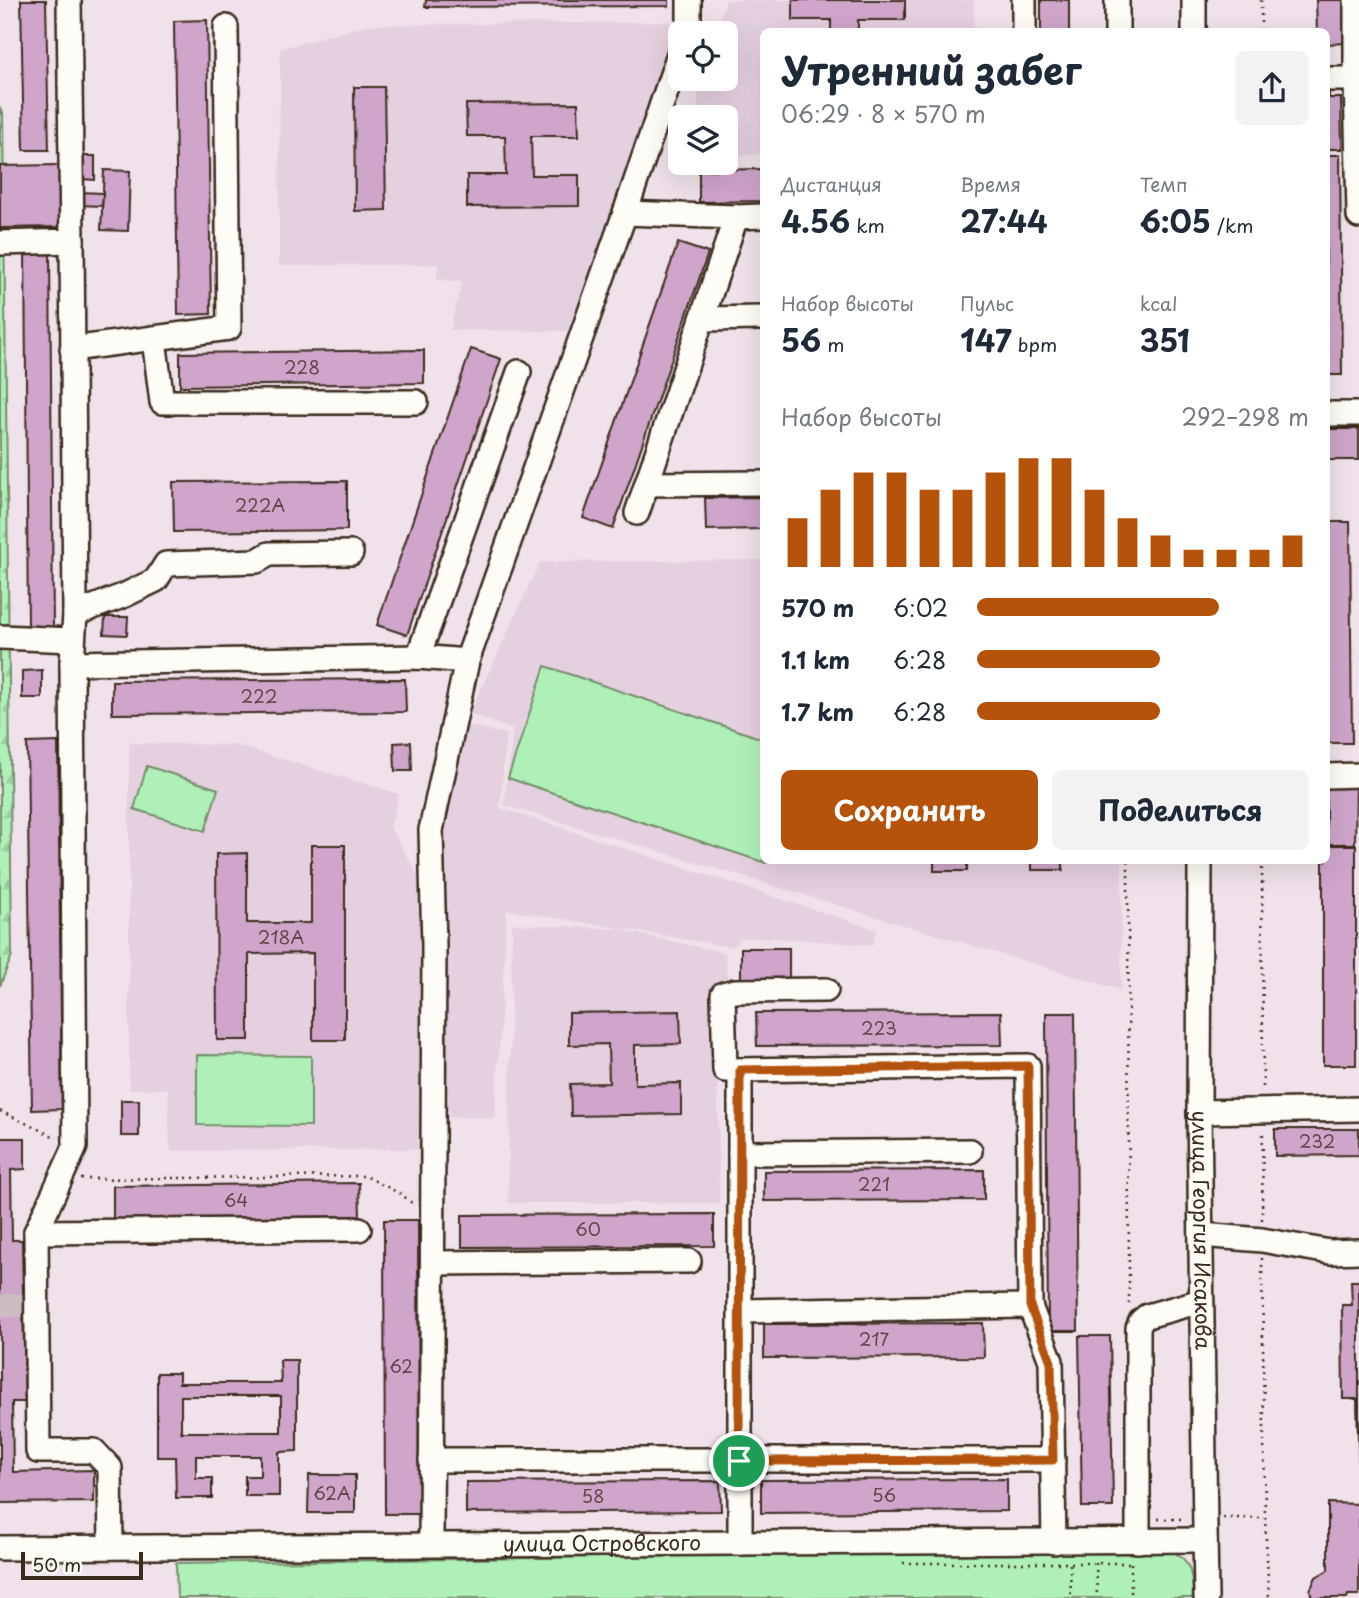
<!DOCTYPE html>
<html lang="ru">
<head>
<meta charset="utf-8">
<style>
  body { margin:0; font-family:"Playpen Sans",sans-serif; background:#f2f2f3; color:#1f2937; height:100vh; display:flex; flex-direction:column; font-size:26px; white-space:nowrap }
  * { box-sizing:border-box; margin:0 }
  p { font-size:23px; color:#747a83 }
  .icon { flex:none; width:38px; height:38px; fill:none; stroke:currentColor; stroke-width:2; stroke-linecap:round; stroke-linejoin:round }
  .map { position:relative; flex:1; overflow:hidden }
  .side { position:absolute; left:760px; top:28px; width:570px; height:836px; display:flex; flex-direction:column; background:#fff; border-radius:10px; box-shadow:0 7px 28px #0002 }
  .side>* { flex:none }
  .tools { position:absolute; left:668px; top:21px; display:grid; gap:14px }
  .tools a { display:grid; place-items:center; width:70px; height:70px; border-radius:10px; background:#fff; box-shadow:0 7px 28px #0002; font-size:35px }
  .scale { position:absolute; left:21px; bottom:18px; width:122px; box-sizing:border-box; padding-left:7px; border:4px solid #3b2a1e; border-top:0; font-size:19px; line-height:24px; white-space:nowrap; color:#3b2a1e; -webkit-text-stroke:5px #fdfcf7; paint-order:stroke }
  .pin { position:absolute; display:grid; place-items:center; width:60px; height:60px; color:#fff; margin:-30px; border:4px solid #fff; border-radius:50%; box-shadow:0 2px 7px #0007 }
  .round { display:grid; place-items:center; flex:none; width:74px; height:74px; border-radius:10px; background:#f2f2f3 }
  .headline { display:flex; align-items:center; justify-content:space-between; height:119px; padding:0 21px }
  h1 { font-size:38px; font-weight:700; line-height:52px }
  .metrics { display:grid; grid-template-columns:repeat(3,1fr); gap:10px; height:119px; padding:7px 21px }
  .metrics div { display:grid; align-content:center }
  .metrics b { font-size:30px; font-weight:700 }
  .metrics small { font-size:19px; font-weight:400 }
  .metrics p { font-size:19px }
  .chart { height:196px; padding:14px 21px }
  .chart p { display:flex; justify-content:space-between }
  .chart svg { width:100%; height:126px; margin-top:7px; stroke:#b45309; stroke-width:6 }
  .action { display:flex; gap:14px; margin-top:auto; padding:14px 21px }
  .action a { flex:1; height:80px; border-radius:10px; background:#b45309; color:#fff; font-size:28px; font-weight:700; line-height:80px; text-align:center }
  .action a+a { background:#f2f2f3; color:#1f2937 }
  ul { padding:0 21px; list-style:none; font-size:23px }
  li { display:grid; grid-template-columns:112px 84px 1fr; align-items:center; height:52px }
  li i { height:18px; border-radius:9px; background:#b45309 }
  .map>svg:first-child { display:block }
  .built { fill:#e5d0e0 }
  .forest { fill:url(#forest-firs); stroke:#758d6b; stroke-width:2 }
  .park { fill:#aff0b8; stroke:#758d6b; stroke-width:2 }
  .building { fill:#cfa5ca; stroke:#3b2a1e; stroke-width:2; fill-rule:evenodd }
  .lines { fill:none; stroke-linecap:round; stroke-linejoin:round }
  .minor-tunnel { stroke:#cbbdc1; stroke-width:23; stroke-dasharray:23 11; stroke-linecap:butt }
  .minor-casing { stroke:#3b2a1e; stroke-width:28 }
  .path { stroke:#3b2a1e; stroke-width:2.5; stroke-dasharray:2 5; stroke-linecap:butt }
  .minor { stroke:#fdfcf7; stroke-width:23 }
  .route-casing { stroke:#fff; stroke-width:14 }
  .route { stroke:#b45309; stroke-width:9 }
  .labels { text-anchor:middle; stroke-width:6; stroke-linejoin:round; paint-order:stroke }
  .number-label { font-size:18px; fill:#604949 }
  .street-label { font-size:21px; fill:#3b2a1e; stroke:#fdfcf7 }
</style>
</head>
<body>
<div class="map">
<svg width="1359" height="1598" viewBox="0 0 1359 1598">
  <defs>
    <pattern id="forest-firs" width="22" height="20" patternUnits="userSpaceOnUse" patternTransform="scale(1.75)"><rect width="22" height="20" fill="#aff0b8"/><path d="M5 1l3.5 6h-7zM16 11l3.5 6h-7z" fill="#97ce9e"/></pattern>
  </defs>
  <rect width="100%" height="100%" fill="#efe2ea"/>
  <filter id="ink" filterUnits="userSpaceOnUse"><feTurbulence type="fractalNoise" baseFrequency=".0143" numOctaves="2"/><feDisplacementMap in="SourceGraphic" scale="14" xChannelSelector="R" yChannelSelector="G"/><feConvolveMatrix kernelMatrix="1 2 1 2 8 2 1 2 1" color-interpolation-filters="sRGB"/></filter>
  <g filter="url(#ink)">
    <g class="built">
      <path d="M 726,0 L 974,0 L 974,31 L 763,32 L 763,155 L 726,156 L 726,117 L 698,117 L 698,95 L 703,79 L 726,79 L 726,33 L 716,33 Z"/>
      <path d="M 675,22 L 572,331 L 450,330 L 462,281 L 437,280 L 438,264 L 279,266 L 280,49 L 366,25 Z"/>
      <path d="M 763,560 L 763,861 L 1122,861 L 1121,990 L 504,805 L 513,730 L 470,713 L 540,562 Z"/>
      <path d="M 460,724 L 506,734 L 500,808 L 877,930 L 872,945 L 779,938 L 741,938 L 733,947 L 507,910 L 495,1118 L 449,1117 L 438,842 Z"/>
      <path d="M 129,743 L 235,745 L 399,794 L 390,828 L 422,881 L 420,1149 L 170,1151 L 168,1089 L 129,1089 Z"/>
      <path d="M 512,924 L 617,929 L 725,953 L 728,987 L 717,992 L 719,1203 L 508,1203 Z"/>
    </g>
    <path class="forest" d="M 0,108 L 3,112 L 12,955 L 0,986 Z"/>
    <g class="park">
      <path d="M 545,666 L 763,739 L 763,861 L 767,861 L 766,863 L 508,778 Z"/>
      <path d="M 147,766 L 218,789 L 205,831 L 134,809 Z"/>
      <path d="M 197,1055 L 311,1056 L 311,1126 L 197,1125 Z"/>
      <path d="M 1159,1549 C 1190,1552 1193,1572 1193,1598 L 177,1598 L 176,1563 Z"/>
    </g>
    <g class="building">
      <path d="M 21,0 L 46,0 L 49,150 L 24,150 Z"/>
      <path d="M 426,0 L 669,0 L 669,6 L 425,7 Z"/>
      <path d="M 793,0 L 905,0 L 905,20 L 858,20 L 858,32 L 831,32 L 831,20 L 793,20 Z"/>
      <rect x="1041" y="0" width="28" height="32"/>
      <path d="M 1316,0 L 1347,0 L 1347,43 L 1326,44 L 1326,32 L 1317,32 Z"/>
      <path d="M 207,20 L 211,314 L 178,315 L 174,21 Z"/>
      <path d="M 354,87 L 384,87 L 386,210 L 355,211 Z"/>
      <path d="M 1326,91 L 1329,91 L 1329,98 L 1341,98 L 1342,149 L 1326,149 Z"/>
      <path d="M 578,103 L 579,136 L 531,136 L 532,175 L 579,175 L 579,206 L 467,207 L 467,175 L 506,175 L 505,136 L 467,136 L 466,104 Z"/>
      <path d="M 1326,155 L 1340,155 L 1342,375 L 1326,375 Z"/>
      <path d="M 82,156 L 95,156 L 95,180 L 82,179 Z"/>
      <path d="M 59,165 L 60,227 L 0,228 L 0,166 Z"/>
      <path d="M 763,169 L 763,201 L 699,202 L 699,170 Z"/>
      <path d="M 104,170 L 130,171 L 128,231 L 101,230 Z"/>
      <path d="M 79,192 L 103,193 L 102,206 L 79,205 Z"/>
      <path d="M 678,243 L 708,253 L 613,529 L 583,518 Z"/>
      <path d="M 25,252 L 50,252 L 53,628 L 28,628 Z"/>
      <path d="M 471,349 L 501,359 L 407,635 L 377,625 Z"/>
      <path d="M 424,350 L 424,383 L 180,386 L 180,353 Z"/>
      <rect x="1326" y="429" width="33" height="31"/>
      <path d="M 347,481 L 347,530 L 174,532 L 173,482 Z"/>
      <path d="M 763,497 L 763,529 L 706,530 L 705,498 Z"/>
      <path d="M 1326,522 L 1350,522 L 1352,743 L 1326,743 Z"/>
      <path d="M 105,617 L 128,617 L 127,635 L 104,634 Z"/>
      <path d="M 42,670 L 42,698 L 22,698 L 22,671 Z"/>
      <path d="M 405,679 L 406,712 L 112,714 L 112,681 Z"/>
      <path d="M 58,742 L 62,1109 L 32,1110 L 27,743 Z"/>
      <path d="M 411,742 L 412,771 L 395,771 L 394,743 Z"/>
      <path d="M 1326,786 L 1356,786 L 1355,844 L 1326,844 Z"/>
      <path d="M 311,845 L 345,845 L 345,1040 L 313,1040 L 313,953 L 249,954 L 249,1040 L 217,1040 L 216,854 L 247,853 L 247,923 L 311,923 Z"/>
      <path d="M 1326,845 L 1356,845 L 1356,1065 L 1323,1065 L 1323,861 L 1326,861 Z"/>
      <rect x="934" y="861" width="33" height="10"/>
      <rect x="1032" y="861" width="31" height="9"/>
      <rect x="741" y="948" width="48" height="32"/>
      <path d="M 680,1011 L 681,1044 L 635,1045 L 635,1084 L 681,1083 L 681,1114 L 571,1116 L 570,1084 L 609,1083 L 608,1044 L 569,1045 L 569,1013 Z"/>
      <path d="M 1001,1012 L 1002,1045 L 757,1046 L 756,1013 Z"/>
      <path d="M 1046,1013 L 1075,1013 L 1078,1331 L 1048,1331 Z"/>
      <rect x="121" y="1100" width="18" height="36"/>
      <path d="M 1275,1129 L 1359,1129 L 1359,1155 L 1275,1156 Z"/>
      <path d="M 0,1138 L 25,1138 L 25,1169 L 11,1170 L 12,1240 L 22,1240 L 25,1402 L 12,1402 L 13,1472 L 94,1470 L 94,1502 L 0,1503 Z"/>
      <path d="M 984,1170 L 984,1200 L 764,1201 L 764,1171 Z"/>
      <path d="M 359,1183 L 360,1216 L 113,1219 L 113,1186 Z"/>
      <path d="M 714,1214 L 714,1246 L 462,1247 L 462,1215 Z"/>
      <path d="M 384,1220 L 418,1220 L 419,1514 L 385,1514 Z"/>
      <path d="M 1351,1281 L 1359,1281 L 1359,1480 L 1357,1399 L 1343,1399 L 1342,1305 L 1352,1305 Z"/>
      <path d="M 983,1323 L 984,1357 L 764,1358 L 764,1324 Z"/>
      <path d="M 1079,1336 L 1110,1336 L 1113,1507 L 1082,1507 Z"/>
      <path d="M 280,1360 L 297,1360 L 297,1451 L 279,1452 L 279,1496 L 245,1496 L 245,1476 L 260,1476 L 260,1456 L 196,1456 L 196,1478 L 212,1478 L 212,1498 L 176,1498 L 175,1457 L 157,1457 L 157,1373 L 179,1373 L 179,1383 L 281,1383 ZM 181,1396 L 281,1396 L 281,1432 L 181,1432 Z"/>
      <path d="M 309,1475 L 355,1475 L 355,1513 L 308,1513 Z"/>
      <path d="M 1007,1479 L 1007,1511 L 761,1513 L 761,1480 Z"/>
      <path d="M 720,1481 L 721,1511 L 466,1513 L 466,1482 Z"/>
      <path d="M 1328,1503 L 1359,1504 L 1359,1595 L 1348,1595 L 1347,1598 L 1312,1598 L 1310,1590 L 1316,1577 L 1328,1570 Z"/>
    </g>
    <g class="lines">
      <path class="minor-tunnel" d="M 0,1306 L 23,1305"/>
      <g class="minor-casing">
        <g id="minor">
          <path d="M 1024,0 L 1024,32"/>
          <path d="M 1117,0 L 1117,32"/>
          <path d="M 1194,0 L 1194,32"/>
          <path d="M 686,33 L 689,25 L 689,0"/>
          <path d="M 1326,79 L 1356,79 L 1359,216"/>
          <path d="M 1356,79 L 1356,0"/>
          <path d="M 625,213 L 736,217 L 637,513"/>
          <path d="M 736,217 L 763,216"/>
          <path d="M 72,241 L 75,614 L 72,663 L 75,1147 L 36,1232 L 38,1451 L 94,1451 L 110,1468 L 111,1547"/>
          <path d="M 0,243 L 72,241 L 69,0"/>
          <path d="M 702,319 L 763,318"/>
          <path d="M 154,339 L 162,402 L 416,402"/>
          <path d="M 72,349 L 229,328 L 226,27"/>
          <path d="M 1326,414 L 1359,414"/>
          <path d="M 647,484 L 763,483"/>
          <path d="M 75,614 L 125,595 L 156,580 L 166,564 L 257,561 L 269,554 L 351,553"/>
          <path d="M 0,637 L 72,640"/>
          <path d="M 418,657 L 519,372"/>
          <path d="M 72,663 L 418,657 L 467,661"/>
          <path d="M 1326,776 L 1359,775"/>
          <path id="s1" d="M 1200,861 L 1199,1112 L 1206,1598"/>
          <path d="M 740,1070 L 1028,1066 L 1030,1306 L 1051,1361 L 1054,1542"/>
          <path d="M 1199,1112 L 1359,1109"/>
          <path d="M 740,1153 L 970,1151"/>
          <path d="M 36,1232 L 359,1229"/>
          <path d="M 1201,1235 L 1262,1240 L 1330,1252 L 1359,1251"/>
          <path d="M 433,1263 L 689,1261"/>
          <path d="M 741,1311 L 1030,1306"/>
          <path d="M 431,1460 L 1053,1460"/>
          <path d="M 1138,1541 L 1138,1328 L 1141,1321 L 1147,1316 L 1201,1301"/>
          <path d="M 740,1543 L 740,1070 L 725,1070 L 723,994 L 735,991 L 826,990"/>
          <path d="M 431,1544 L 434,947 L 431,830 L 467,661 L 625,213 L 681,48"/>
          <path id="s2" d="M 0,1548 L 1205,1540"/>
        </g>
      </g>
      <g class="path">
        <path d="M 1261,0 L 1261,32"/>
        <path d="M 1128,861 L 1129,1304"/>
        <path d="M 1262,861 L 1263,1091"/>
        <path d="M 0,1111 L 57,1138"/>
        <path d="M 81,1179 L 365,1176 L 401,1194 L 413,1204"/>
        <path d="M 1262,1220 L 1263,1129"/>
        <path d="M 1262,1258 L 1265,1518 L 1269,1598"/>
        <path d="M 1223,1518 L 1265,1518"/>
        <path d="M 1158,1519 L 1184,1519"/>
        <path d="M 903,1563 L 1131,1563"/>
        <path d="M 1096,1563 L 1097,1598"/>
        <path d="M 1131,1563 L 1131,1598"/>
        <path d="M 1070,1564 L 1071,1598"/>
      </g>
      <use href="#minor" class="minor"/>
    </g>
  </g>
  <g class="lines" filter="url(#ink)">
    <g class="route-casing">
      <path id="route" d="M 1028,1066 L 1030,1306 L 1051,1362 L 1053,1460 L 739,1461 L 740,1070 Z"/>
    </g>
    <use href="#route" class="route"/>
  </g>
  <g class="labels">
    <g class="number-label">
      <text x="302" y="374">228</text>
      <text x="260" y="512">222А</text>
      <text x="259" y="703">222</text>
      <text x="281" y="944">218А</text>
      <text x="879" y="1035">223</text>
      <text x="1317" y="1148">232</text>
      <text x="874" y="1191">221</text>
      <text x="236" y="1207">64</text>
      <text x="588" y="1236">60</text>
      <text x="874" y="1346">217</text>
      <text x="401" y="1373">62</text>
      <text x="332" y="1500">62А</text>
      <text x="884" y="1502">56</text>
      <text x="593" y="1503">58</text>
    </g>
    <g class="street-label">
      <text dy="7" stroke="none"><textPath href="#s1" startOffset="369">улица Георгия Исакова</textPath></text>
      <text dy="7" stroke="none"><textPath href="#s2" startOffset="602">улица Островского</textPath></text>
    </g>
  </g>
</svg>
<div class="tools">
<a><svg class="icon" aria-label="locate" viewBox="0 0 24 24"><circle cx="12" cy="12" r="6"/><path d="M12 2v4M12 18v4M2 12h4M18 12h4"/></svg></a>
<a><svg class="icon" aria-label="layers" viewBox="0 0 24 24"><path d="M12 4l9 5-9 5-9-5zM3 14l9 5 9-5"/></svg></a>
</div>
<div class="scale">50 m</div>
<div class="pin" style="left:739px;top:1461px;background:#1e9e55"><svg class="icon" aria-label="arrive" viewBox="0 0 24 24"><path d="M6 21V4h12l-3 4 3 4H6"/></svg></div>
<section class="side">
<div class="headline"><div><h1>Утренний забег</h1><p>06:29 · 8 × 570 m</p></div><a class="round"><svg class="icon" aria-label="share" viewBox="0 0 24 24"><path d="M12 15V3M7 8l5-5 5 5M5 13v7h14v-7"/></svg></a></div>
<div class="metrics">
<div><p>Дистанция</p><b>4.56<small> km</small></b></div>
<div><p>Время</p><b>27:44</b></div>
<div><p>Темп</p><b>6:05<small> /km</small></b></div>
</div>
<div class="metrics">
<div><p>Набор высоты</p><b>56<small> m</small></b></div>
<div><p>Пульс</p><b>147<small> bpm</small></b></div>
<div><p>kcal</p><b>351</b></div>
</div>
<div class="chart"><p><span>Набор высоты</span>292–298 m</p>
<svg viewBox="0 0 160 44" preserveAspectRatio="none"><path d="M5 44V27M15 44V17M25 44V11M35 44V11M45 44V17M55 44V17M65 44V11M75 44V6M85 44V6M95 44V17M105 44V27M115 44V33M125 44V38M135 44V38M145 44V38M155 44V33"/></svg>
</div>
<ul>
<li><b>570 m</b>6:02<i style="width:73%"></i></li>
<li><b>1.1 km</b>6:28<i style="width:55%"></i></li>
<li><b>1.7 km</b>6:28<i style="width:55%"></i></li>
</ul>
<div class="action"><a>Сохранить</a><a>Поделиться</a></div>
</section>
</div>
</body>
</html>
